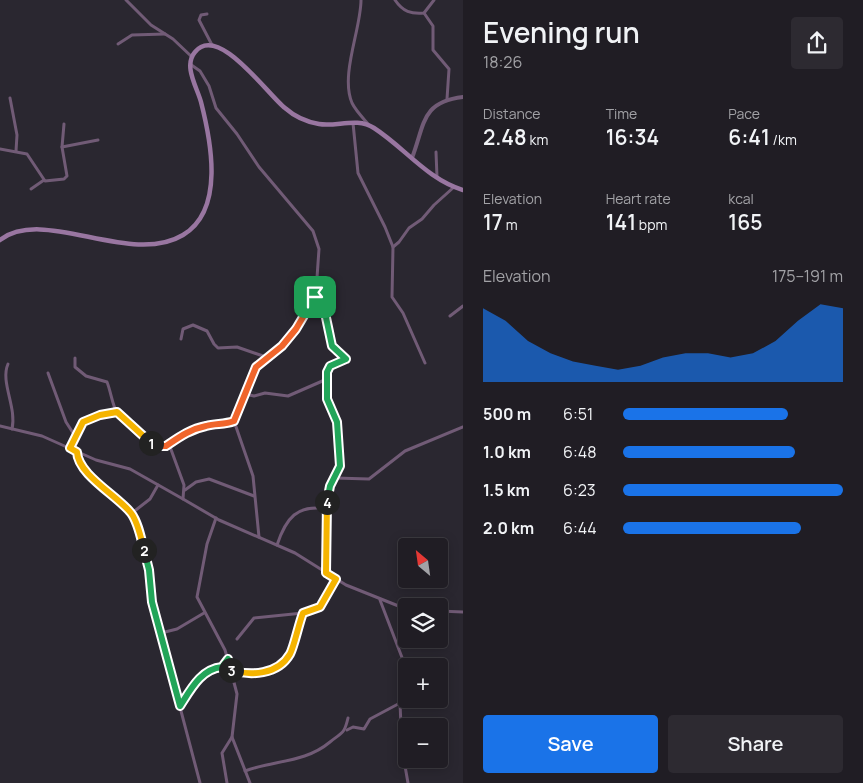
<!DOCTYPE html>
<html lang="en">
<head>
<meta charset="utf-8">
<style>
  body { margin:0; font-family:Manrope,sans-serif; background:#2d2a31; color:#f1f3f6; height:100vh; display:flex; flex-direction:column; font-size:19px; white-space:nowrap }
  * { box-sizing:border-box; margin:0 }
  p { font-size:16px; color:#a2a2a6 }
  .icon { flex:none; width:28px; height:28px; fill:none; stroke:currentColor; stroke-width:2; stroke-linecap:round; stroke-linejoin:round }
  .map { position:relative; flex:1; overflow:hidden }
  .drawer { display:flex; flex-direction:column; background:#201d24; width:400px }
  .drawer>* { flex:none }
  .needle { width:32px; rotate:331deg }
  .tools { position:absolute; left:398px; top:538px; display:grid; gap:10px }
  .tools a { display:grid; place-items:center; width:50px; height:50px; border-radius:5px; background:#201d24; box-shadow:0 2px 12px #0003,0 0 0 1px #3d3b41; font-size:25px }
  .pin { position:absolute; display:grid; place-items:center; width:42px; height:42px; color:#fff; margin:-21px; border-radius:10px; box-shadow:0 2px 8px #0006 }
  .km { position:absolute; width:25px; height:25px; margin:-12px; border-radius:50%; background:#222; color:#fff; font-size:14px; line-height:25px; text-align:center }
  .round { display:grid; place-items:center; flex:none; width:52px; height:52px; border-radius:5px; background:#2d2a31 }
  .summary { display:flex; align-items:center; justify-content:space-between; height:85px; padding:0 20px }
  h1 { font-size:28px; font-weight:600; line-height:38px }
  .stats { display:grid; grid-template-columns:repeat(3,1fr); gap:8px; height:85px; padding:5px 20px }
  .stats div { display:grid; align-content:center }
  .stats b { font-size:21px; font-weight:600 }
  .stats small { font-size:14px; font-weight:400 }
  .stats p { font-size:14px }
  .chart { height:140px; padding:10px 20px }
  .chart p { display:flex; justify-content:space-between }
  .chart svg { width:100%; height:90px; margin-top:5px; fill:#1a73e8; opacity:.7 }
  .primary-button { display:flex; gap:10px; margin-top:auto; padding:10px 20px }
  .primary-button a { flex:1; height:58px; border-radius:5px; background:#1a73e8; color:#fff; font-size:20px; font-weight:600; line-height:58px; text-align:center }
  .primary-button a+a { background:#2d2a31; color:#f1f3f6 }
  ul { padding:0 20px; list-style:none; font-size:16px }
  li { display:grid; grid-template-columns:80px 60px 1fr; align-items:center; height:38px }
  li i { height:12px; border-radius:6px; background:#1a73e8 }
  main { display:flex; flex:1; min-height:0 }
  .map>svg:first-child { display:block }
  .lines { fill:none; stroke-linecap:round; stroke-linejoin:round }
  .minor { stroke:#715b76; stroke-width:3 }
  .tertiary { stroke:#715b76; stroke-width:4 }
  .secondary { stroke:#9976a1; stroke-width:4.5 }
  .split-1-casing { stroke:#fff; stroke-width:10 }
  .split-2-casing { stroke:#fff; stroke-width:10 }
  .split-3-casing { stroke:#fff; stroke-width:10 }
  .split-4-casing { stroke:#fff; stroke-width:10 }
  .split-5-casing { stroke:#fff; stroke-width:10 }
  .split-1 { stroke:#f0652b; stroke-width:6 }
  .split-2 { stroke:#f5b400; stroke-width:6 }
  .split-3 { stroke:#22a559; stroke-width:6 }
  .split-4 { stroke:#f5b400; stroke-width:6 }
  .split-5 { stroke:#22a559; stroke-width:6 }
</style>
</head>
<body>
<main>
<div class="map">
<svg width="463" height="783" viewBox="0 0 463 783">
  <rect width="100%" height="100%" fill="#2a2730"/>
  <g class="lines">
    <g class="minor">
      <path d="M 126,0 L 151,25 L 173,39 L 192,57"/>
      <path d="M 361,0 C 361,29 340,75 352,103 C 356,111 363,118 369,125"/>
      <path d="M 395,0 C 403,12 411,14 424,13 L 434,0"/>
      <path d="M 424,13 L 433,26 L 433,50 L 449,69 L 447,99"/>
      <path d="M 207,14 L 201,15 L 199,20 L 212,45"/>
      <path d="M 118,44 L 132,35 L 165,34"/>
      <path d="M 190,64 L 200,71 L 209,86 L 216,108 L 237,134 L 259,167 L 313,231 L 319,249 L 316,292 L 312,303 L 282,346 L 256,367 L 234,421 C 226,425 219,424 210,425 C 198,426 176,435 169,444 L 184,485 L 183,499 L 219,520 L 295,553 L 346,585 L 406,609"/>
      <path d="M 10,98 L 17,135 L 16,151"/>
      <path d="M 353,123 L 358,173 L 385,227 L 393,247"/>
      <path d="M 62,147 L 98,140"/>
      <path d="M 0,149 L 27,154 L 45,181 L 64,179 L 67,176 L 62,147 L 64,124"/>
      <path d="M 436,152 L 437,177"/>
      <path d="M 31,189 L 44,180"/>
      <path d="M 315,297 L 324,308 L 332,346 L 346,359 L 330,366 L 327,373 L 327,399 L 337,422 L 339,432 L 340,466 L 328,492 L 326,572"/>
      <path d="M 450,316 L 463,306"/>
      <path d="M 181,339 L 183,329 L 193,325 L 207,331 L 214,344 L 218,348 L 237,347 L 266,357"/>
      <path d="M 75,358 L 75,367 L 86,376 L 107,382 C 111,392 112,404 117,413 C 123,423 151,445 162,447 L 169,444"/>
      <path d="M 425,363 L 403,313 L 392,297 L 393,247 L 399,242 L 409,228 L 422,219 L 434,205 L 454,187"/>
      <path d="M 8,364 C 0,382 17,407 12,429"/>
      <path d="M 48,373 L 66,422 L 75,436"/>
      <path d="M 245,394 L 254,396 L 265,393 L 288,396 L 327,379"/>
      <path d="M 234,421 L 253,476 L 259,537"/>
      <path d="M 0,426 L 42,436 L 96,460 L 130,469 L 183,499"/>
      <path d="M 70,448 L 83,422 L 100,415 L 117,412"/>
      <path d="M 77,452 C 78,476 121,495 132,515 C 147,540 149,574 152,601 L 200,783"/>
      <path d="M 335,478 L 369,479 L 405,451 L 463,427"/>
      <path d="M 185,490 L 196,482 L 209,479 L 254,496"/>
      <path d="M 132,513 L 150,499 L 158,485"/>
      <path d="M 216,518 L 207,544 L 197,597 L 225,650 L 231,671 L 237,694 L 232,737 L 250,783"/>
      <path d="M 277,545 C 286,518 297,504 327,509"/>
      <path d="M 380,600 L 406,668"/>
      <path d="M 439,611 L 463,612"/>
      <path d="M 161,633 L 177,629 L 204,613"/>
      <path d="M 237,639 L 254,618 L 303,613 L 320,607 L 335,579"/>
      <path d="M 231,671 L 260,674 L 280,665 L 291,653 L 303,613"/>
      <path d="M 406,691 L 400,703 L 402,749 L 408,783"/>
      <path d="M 180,705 C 191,689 201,669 222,667 L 228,660"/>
      <path d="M 347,730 L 353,727 L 364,729 L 370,719 L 400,703"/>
      <path d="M 245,771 C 274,760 305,763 330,742 C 342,732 344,735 348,718"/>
      <path d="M 227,783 L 222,753 L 232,737"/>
    </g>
    <path class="tertiary" d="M 412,158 C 425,124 421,102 463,97"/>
    <path class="secondary" d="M 0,240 C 44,206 130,267 183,235 C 225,210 211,141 201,102 C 197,87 183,66 195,52 C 218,23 268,95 285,108 C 294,116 307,122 319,124 C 337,127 357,117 374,128 C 405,148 427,179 463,190"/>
  </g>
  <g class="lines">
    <g class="split-1-casing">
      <path id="split-1" d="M 151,443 L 157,446 L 166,446 C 178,438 190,429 206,426 C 216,423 224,425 234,421 L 256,367 L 282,346 L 296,329 L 315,297"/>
    </g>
    <g class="split-2-casing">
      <path id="split-2" d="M 144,550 C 141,538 138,522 131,513 C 118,496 78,475 77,452 L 70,448 L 83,422 L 100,415 L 117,412 L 151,443"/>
    </g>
    <g class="split-3-casing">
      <path id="split-3" d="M 144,550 L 149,570 L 152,602 L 180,706 C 191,689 201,669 222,667 L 228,659 L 231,670"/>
    </g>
    <g class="split-4-casing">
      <path id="split-4" d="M 231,670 C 250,676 278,675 290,654 C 294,647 299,623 303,613 L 320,607 L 336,579 L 326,573 L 327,502"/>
    </g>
    <g class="split-5-casing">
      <path id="split-5" d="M 315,297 L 324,308 L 332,346 L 346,359 L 330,366 L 327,372 L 327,399 L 337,422 L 340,466 L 330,486 L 327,502"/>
    </g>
    <use href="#split-1" class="split-1"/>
    <use href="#split-2" class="split-2"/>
    <use href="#split-3" class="split-3"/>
    <use href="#split-4" class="split-4"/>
    <use href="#split-5" class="split-5"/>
  </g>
</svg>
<div class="tools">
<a><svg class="needle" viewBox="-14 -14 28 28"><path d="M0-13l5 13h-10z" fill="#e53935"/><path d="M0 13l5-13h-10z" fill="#a2a2a6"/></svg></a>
<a><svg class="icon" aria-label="layers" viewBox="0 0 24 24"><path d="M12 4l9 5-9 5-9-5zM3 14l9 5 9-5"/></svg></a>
<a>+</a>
<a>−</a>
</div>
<div class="pin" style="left:315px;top:297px;background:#1e9e55"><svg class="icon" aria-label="arrive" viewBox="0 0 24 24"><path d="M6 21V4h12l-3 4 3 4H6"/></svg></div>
<b class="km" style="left:151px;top:443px">1</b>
<b class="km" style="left:144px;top:550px">2</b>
<b class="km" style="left:231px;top:670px">3</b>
<b class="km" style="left:327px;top:502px">4</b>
</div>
<section class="drawer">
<div class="summary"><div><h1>Evening run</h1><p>18:26</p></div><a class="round"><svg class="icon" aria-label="share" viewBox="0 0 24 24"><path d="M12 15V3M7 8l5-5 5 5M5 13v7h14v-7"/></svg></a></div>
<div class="stats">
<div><p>Distance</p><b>2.48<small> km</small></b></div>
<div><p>Time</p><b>16:34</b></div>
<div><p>Pace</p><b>6:41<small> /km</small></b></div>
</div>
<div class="stats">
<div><p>Elevation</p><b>17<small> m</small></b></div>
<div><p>Heart rate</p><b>141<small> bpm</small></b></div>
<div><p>kcal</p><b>165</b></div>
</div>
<div class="chart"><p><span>Elevation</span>175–191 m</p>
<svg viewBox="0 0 160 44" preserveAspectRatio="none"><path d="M0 44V8L10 14L20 24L30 30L40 34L50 36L60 38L70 36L80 32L90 30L100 30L110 32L120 30L130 24L140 14L150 6L160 8V44z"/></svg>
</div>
<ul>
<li><b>500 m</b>6:51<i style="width:75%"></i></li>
<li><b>1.0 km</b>6:48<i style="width:78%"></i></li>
<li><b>1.5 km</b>6:23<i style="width:100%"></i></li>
<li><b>2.0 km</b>6:44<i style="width:81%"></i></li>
</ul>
<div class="primary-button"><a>Save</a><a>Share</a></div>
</section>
</main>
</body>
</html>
